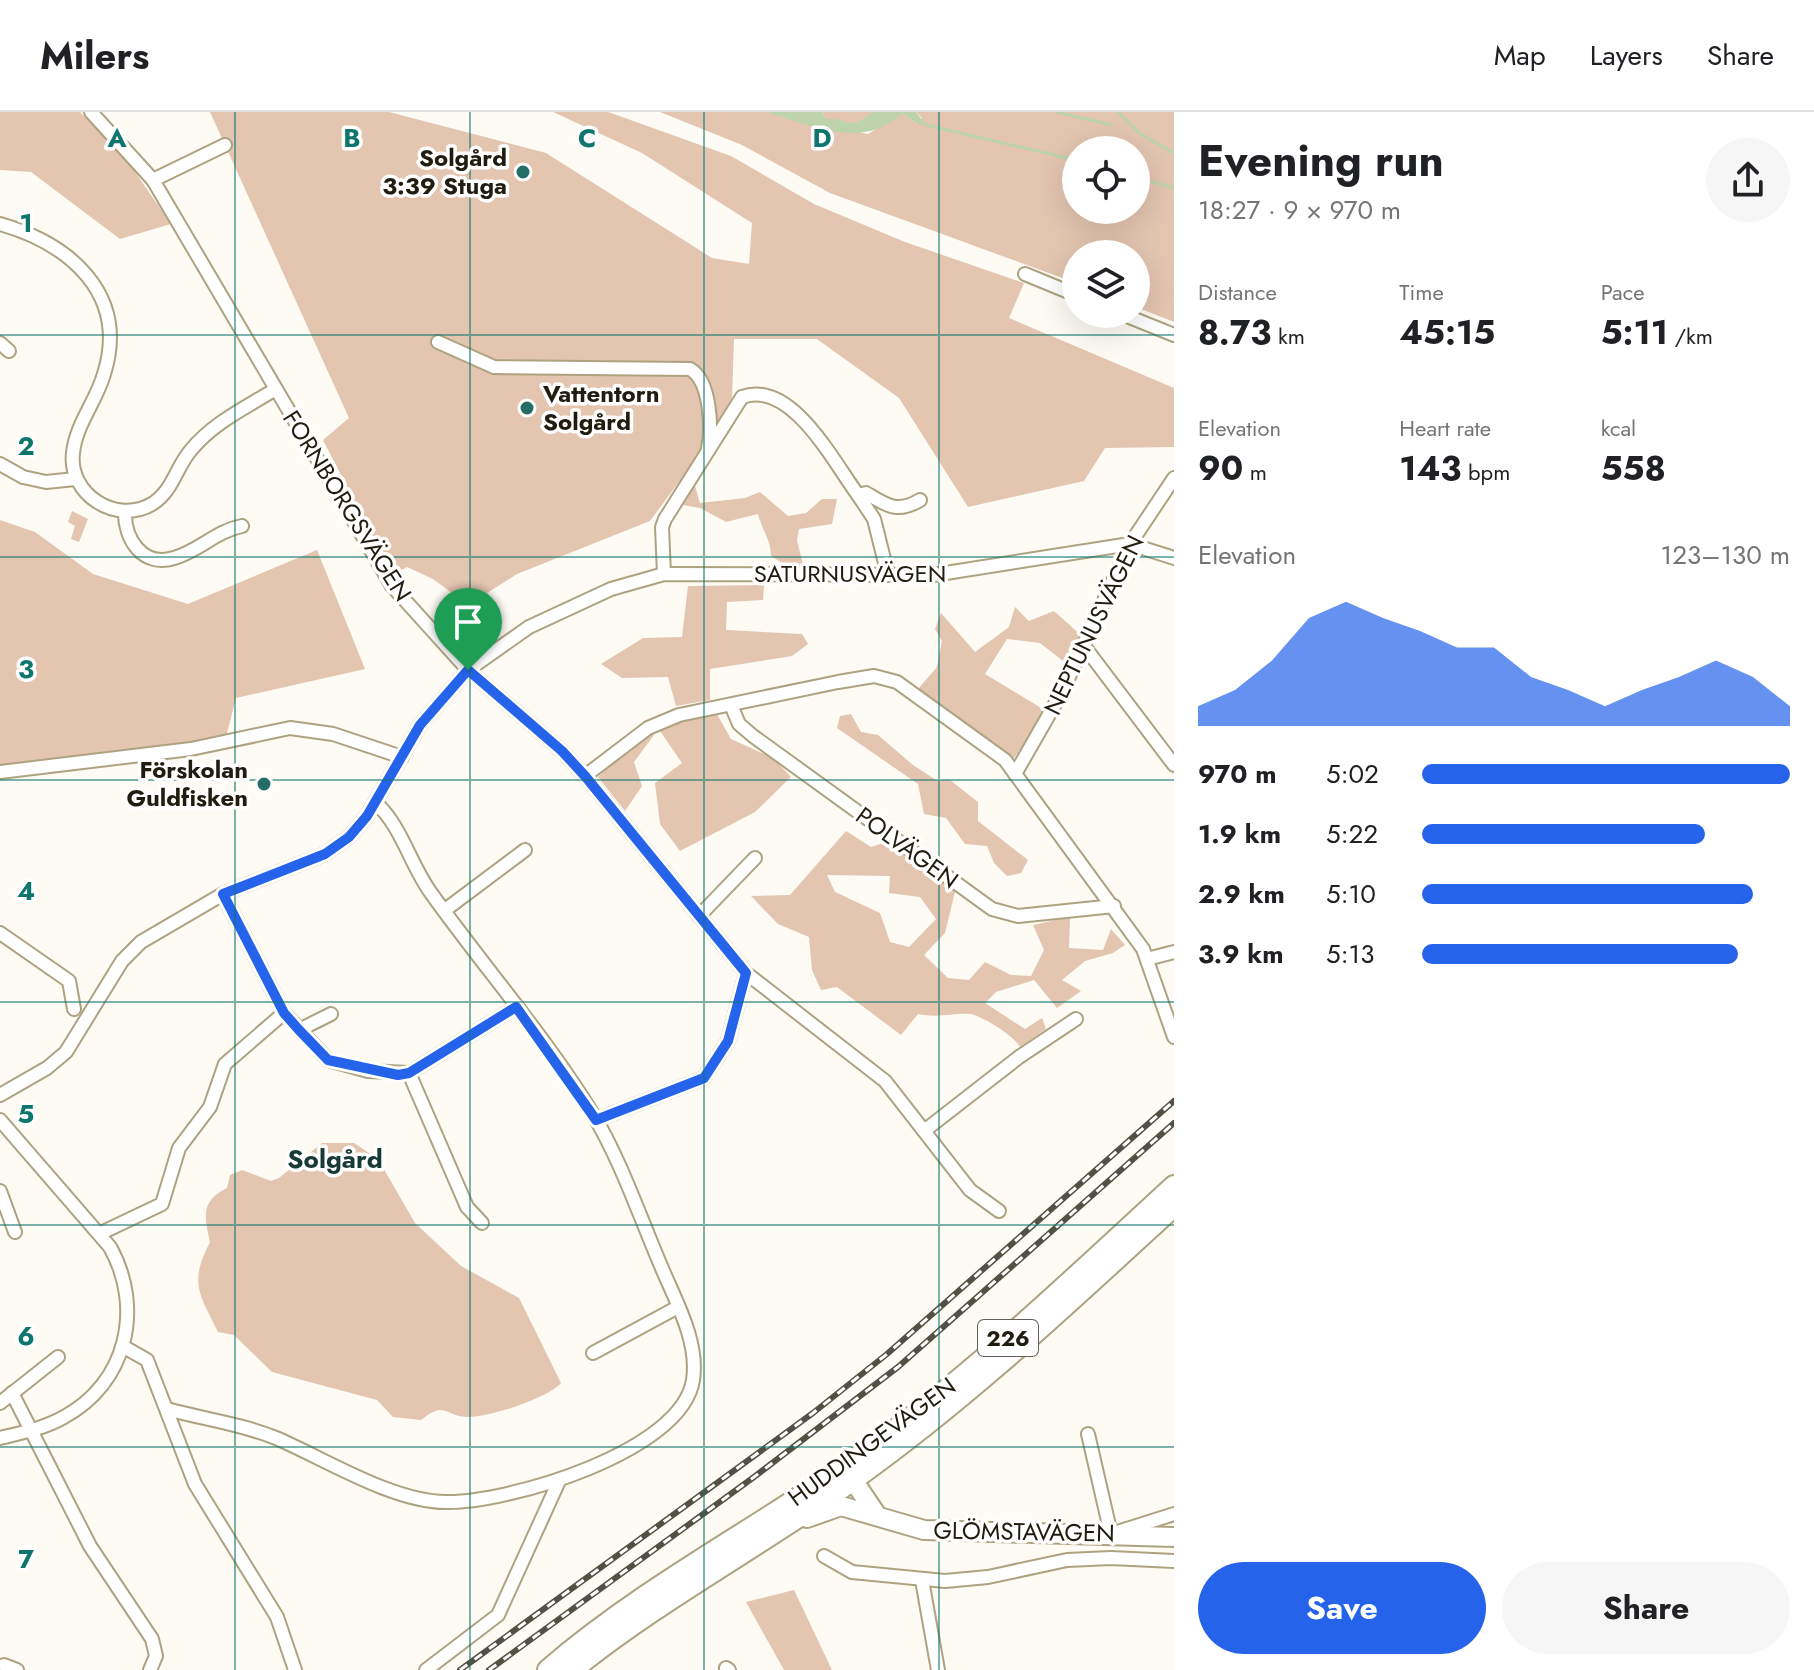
<!DOCTYPE html>
<html lang="en">
<head>
<meta charset="utf-8">
<style>
  body { margin:0; font-family:Jost,sans-serif; background:#f6f6f6; color:#202124; height:100vh; display:flex; flex-direction:column; font-size:30px; white-space:nowrap }
  * { box-sizing:border-box; margin:0 }
  p { font-size:26px; color:#757577 }
  .icon { flex:none; width:44px; height:44px; fill:none; stroke:currentColor; stroke-width:2; stroke-linecap:round; stroke-linejoin:round }
  .map { position:relative; flex:1; overflow:hidden }
  .drawer { display:flex; flex-direction:column; background:#fff; width:640px }
  .drawer>* { flex:none }
  .tools { position:absolute; left:1062px; top:24px; display:grid; gap:16px }
  .tools a { display:grid; place-items:center; width:88px; height:88px; border-radius:50%; background:#fff; box-shadow:0 8px 32px #0002; font-size:40px }
  .pin { position:absolute; display:grid; place-items:center; width:68px; height:68px; color:#fff; margin:-82px -34px; border-radius:50% 50% 50% 0; rotate:-45deg; box-shadow:0 0 8px #0007 }
  .pin .icon { rotate:45deg }
  .round { display:grid; place-items:center; flex:none; width:84px; height:84px; border-radius:42px; background:#f6f6f6 }
  .overview { display:flex; align-items:center; justify-content:space-between; height:136px; padding:0 24px }
  h1 { font-size:44px; font-weight:700; line-height:60px }
  .metrics { display:grid; grid-template-columns:repeat(3,1fr); gap:12px; height:136px; padding:8px 24px }
  .metrics div { display:grid; align-content:center }
  .metrics b { font-size:34px; font-weight:700 }
  .metrics small { font-size:22px; font-weight:400 }
  .metrics p { font-size:22px }
  .chart { height:224px; padding:16px 24px }
  .chart p { display:flex; justify-content:space-between }
  .chart svg { width:100%; height:144px; margin-top:8px; fill:#2563eb; opacity:.7 }
  .primary-button { display:flex; gap:16px; margin-top:auto; padding:16px 24px }
  .primary-button a { flex:1; height:92px; border-radius:48px; background:#2563eb; color:#fff; font-size:32px; font-weight:700; line-height:92px; text-align:center }
  .primary-button a+a { background:#f6f6f6; color:#202124 }
  ul { padding:0 24px; list-style:none; font-size:26px }
  li { display:grid; grid-template-columns:128px 96px 1fr; align-items:center; height:60px }
  li i { height:20px; border-radius:10px; background:#2563eb }
  header { display:flex; align-items:center; gap:48px; box-sizing:border-box; height:112px; padding:0 40px; background:#fff; border-bottom:2px solid #e0e0e0 }
  header strong { font-size:38px }
  nav { display:flex; gap:44px; margin-inline-start:auto; font-size:28px }
  main { display:flex; flex:1; min-height:0 }
  .map>svg:first-child { display:block }
  .green { fill:#e3c5b0; fill-rule:evenodd }
  .water { fill:#bdd3aa }
  .lines { fill:none; stroke-linecap:round; stroke-linejoin:round }
  .stream { stroke:#bdd3aa; stroke-width:3 }
  .minor-casing { stroke:#aea381; stroke-width:16 }
  .secondary-casing { stroke:#aea381; stroke-width:22 }
  .primary-casing { stroke:#aea381; stroke-width:24 }
  .minor { stroke:#fff; stroke-width:12 }
  .secondary { stroke:#fff; stroke-width:18 }
  .primary { stroke:#fff; stroke-width:20 }
  .rail-casing { stroke:#535044; stroke-width:6 }
  .rail { stroke:#fff; stroke-width:3; stroke-dasharray:9; stroke-linecap:butt }
  .route-casing { stroke:#fff; stroke-width:16 }
  .route { stroke:#2563eb; stroke-width:10 }
  .grid { fill:none; stroke:#0f766e; stroke-width:2; stroke-opacity:0.55 }
  .poi-dot { fill:#256e67; stroke:#fff; stroke-width:3 }
  .labels { text-anchor:middle; stroke-width:7; stroke-linejoin:round; paint-order:stroke }
  .shield { fill:#fff; stroke:#636057; stroke-width:2 }
  .shield-label { font-size:22px; font-weight:bold; fill:#201c0f }
  .poi-label { font-size:24px; font-weight:bold; fill:#201c0f; stroke:#fff; text-anchor:end }
  .street-label { font-size:24px; fill:#201c0f; stroke:#fff }
  .neighbourhood-label { font-size:26px; font-weight:bold; fill:#183a36; stroke:#fff }
  .grid-label { font-size:26px; text-anchor:middle; font-weight:bold; fill:#0f766e; stroke:#fff; stroke-width:7; stroke-linejoin:round; paint-order:stroke }
</style>
</head>
<body>
<header>
<strong>Milers</strong>
<nav><a>Map</a><a>Layers</a><a>Share</a></nav>
</header>
<main>
<div class="map">
<svg width="1174" height="1558" viewBox="0 0 1174 1558">
  <rect width="100%" height="100%" fill="#fdfbf4"/>
  <g class="green">
    <path d="M 0,0 L 80,0 L 126,47 L 171,112 L 120,127 L 31,60 L 0,58 Z"/>
    <path d="M 210,0 L 389,0 L 546,41 L 712,146 L 749,152 L 752,111 L 642,41 L 553,0 L 608,0 L 731,44 L 814,92 L 905,130 L 1024,171 L 1009,206 L 1174,276 L 1174,335 L 1105,336 L 1084,369 L 968,395 L 899,286 L 817,227 L 734,227 L 732,286 L 702,339 L 650,409 L 517,462 L 468,493 L 433,467 L 407,455 L 392,463 L 323,328 L 349,306 Z"/>
    <path d="M 660,0 L 767,0 L 868,22 L 902,1 L 917,12 L 922,6 L 916,0 L 1174,0 L 1174,210 L 1136,195 L 1136,142 L 1076,142 L 1076,171 L 830,81 L 742,33 ZM 1076,38 L 1136,38 L 1136,98 L 1076,98 Z"/>
    <path d="M 822,0 L 872,0 C 860,16 842,12 825,7 Z"/>
    <path d="M 695,374 L 700,391 L 745,386 L 760,380 L 788,404 L 806,401 L 822,387 L 837,387 L 832,412 L 799,417 L 797,429 L 803,452 L 792,457 L 771,444 C 771,428 762,418 758,402 L 726,410 L 700,396 L 683,393 L 672,409 L 683,385 Z"/>
    <path d="M 72,399 L 88,407 L 79,430 L 71,427 L 75,414 L 68,410 Z"/>
    <path d="M 0,408 L 35,420 L 93,462 L 188,492 L 317,438 L 365,557 L 236,586 L 226,625 L 0,654 Z"/>
    <path d="M 764,473 L 763,488 L 727,490 L 726,518 L 802,522 L 808,532 L 792,544 L 710,557 L 710,588 L 676,594 L 668,565 L 622,566 L 601,552 L 643,526 L 682,525 L 688,474 Z"/>
    <path d="M 1015,495 L 1029,509 L 1054,499 L 1083,525 L 1063,549 L 1040,531 L 1007,527 L 985,562 L 1043,597 L 1034,619 L 1011,650 L 987,627 L 918,577 L 937,555 L 942,529 L 935,517 L 941,501 L 975,540 L 1009,515 Z"/>
    <path d="M 714,597 L 731,627 L 773,646 L 791,665 L 755,700 L 680,739 L 660,712 L 655,671 L 682,651 L 660,619 Z"/>
    <path d="M 851,602 L 861,620 L 878,623 L 913,653 L 936,668 L 950,668 L 978,690 L 978,709 L 1028,748 L 1021,761 L 1007,764 L 994,751 L 987,734 L 965,732 L 946,706 L 924,702 L 918,672 L 837,616 L 840,604 Z"/>
    <path d="M 645,618 L 654,623 L 634,650 L 642,674 L 625,699 L 598,665 Z"/>
    <path d="M 846,719 L 871,735 L 890,729 L 955,780 L 945,821 L 924,843 L 948,866 L 969,868 L 985,850 L 1011,863 L 1031,864 L 1044,838 L 1033,813 L 1070,805 L 1069,836 L 1103,838 L 1111,817 L 1125,833 L 1113,841 L 1085,849 L 1062,868 L 1081,879 L 1057,896 L 1034,868 L 996,880 L 985,891 L 1025,917 L 1042,906 L 1046,917 L 1020,935 C 1013,923 988,908 974,903 C 962,899 938,907 918,902 L 901,923 L 837,875 L 821,878 L 812,858 L 809,825 L 778,812 L 751,784 L 790,783 ZM 827,763 L 890,764 L 889,781 L 920,785 L 936,807 L 909,835 L 890,830 L 880,801 L 835,780 Z"/>
    <path d="M 322,1031 L 354,1031 L 378,1047 L 415,1111 L 461,1154 L 519,1186 L 561,1271 C 548,1286 488,1306 467,1305 C 444,1304 446,1288 421,1308 L 393,1305 L 377,1288 L 272,1260 L 234,1223 L 218,1220 C 199,1181 189,1171 210,1130 C 204,1104 201,1089 227,1076 L 230,1063 L 242,1058 L 271,1069 L 279,1066 Z"/>
    <path d="M 794,1478 L 832,1558 L 784,1558 L 746,1490 Z"/>
  </g>
  <path class="water" d="M 767,0 L 822,0 L 825,7 C 849,4 848,21 872,0 L 916,0 L 926,13 L 917,12 L 902,1 C 862,39 813,14 767,0 Z"/>
  <g class="lines">
    <g class="stream">
      <path d="M 1056,0 L 1112,13"/>
      <path d="M 1118,0 L 1142,23 L 1174,41"/>
      <path d="M 926,13 L 1076,48"/>
      <path d="M 1136,65 L 1174,76"/>
    </g>
    <g class="minor-casing">
      <g id="minor">
        <path d="M 91,0 L 153,68 L 392,474 L 468,558 L 562,639 L 585,664 L 746,861 L 885,969 L 970,1078 L 999,1099"/>
        <path d="M 153,68 L 225,33"/>
        <path d="M 0,112 C 70,132 129,182 104,262 C 96,290 76,312 73,341 C 68,382 116,413 152,392 C 173,379 176,355 191,338 C 213,311 245,296 274,278"/>
        <path d="M 1025,162 L 1076,183"/>
        <path d="M 1122,202 L 1174,223"/>
        <path d="M 438,230 L 494,255 L 690,257 C 711,269 712,316 708,337"/>
        <path d="M 0,231 L 9,239"/>
        <path d="M 0,352 L 23,365 L 46,370 L 75,367"/>
        <path d="M 125,399 C 124,426 142,456 174,446 C 199,439 216,419 242,414"/>
        <path d="M 664,462 L 662,415 L 665,407 L 742,285 C 791,267 833,349 858,383"/>
        <path d="M 888,463 L 874,407 L 858,383 L 866,381 C 886,393 897,402 920,388"/>
        <path d="M 1084,534 L 1174,653"/>
        <path d="M 731,593 L 739,612 L 753,624 L 992,797 L 1018,804 L 1114,794"/>
        <path d="M 0,660 L 191,637 L 290,616 L 333,622 L 402,645"/>
        <path d="M 1015,662 L 1062,580 L 1130,432 L 1174,366"/>
        <path d="M 585,664 L 648,616 L 679,603 L 838,570 L 874,564 L 897,570 L 1005,648 L 1143,837 L 1174,925"/>
        <path d="M 223,782 L 284,901 L 328,948 L 368,959 L 409,961 L 516,895"/>
        <path d="M 445,798 L 525,738"/>
        <path d="M 699,804 L 755,746"/>
        <path d="M 0,821 L 69,869 L 74,897"/>
        <path d="M 1147,847 L 1174,840"/>
        <path d="M 299,918 L 331,902"/>
        <path d="M 409,961 L 467,1095 L 482,1111"/>
        <path d="M 0,983 L 47,956 L 66,940 L 122,849 L 141,830 L 223,782 L 325,742 L 349,725 L 367,704 L 420,613 L 468,558 L 529,515 L 611,477 L 664,462 L 933,463 L 1130,432 L 1174,446"/>
        <path d="M 0,1008 L 110,1135 C 144,1196 127,1271 64,1305 C 45,1316 21,1321 0,1326"/>
        <path d="M 596,1008 L 704,966 L 728,929 L 746,861"/>
        <path d="M 924,1019 L 1019,945 L 1076,907"/>
        <path d="M 0,1079 L 15,1120"/>
        <path d="M 101,1121 L 162,1092 L 179,1036 L 210,995 L 225,952 L 284,901"/>
        <path d="M 124,1235 L 147,1248 L 195,1372 L 277,1505 L 295,1558"/>
        <path d="M 593,1241 L 678,1195"/>
        <path d="M 12,1281 L 90,1434 L 152,1527 L 156,1544 L 150,1558"/>
        <path d="M 0,1291 L 58,1245"/>
        <path d="M 167,1297 C 203,1307 242,1312 276,1326 C 325,1347 393,1390 446,1390 C 508,1391 682,1340 693,1268 C 699,1229 675,1188 661,1154 C 639,1103 620,1046 591,999 C 544,923 483,854 431,781 C 410,752 402,715 376,691"/>
        <path d="M 1088,1322 L 1111,1422 L 1174,1402"/>
        <path d="M 824,1444 L 852,1460 L 945,1469 L 988,1465 L 1067,1448 L 1111,1446 L 1174,1449"/>
        <path d="M 922,1468 L 938,1558"/>
        <path d="M 4,1553 L 17,1558"/>
        <path d="M 726,1556 L 729,1558"/>
        <path d="M 426,1558 L 498,1503 L 559,1369"/>
      </g>
    </g>
    <g class="secondary-casing">
      <g id="secondary">
        <path d="M 842,1364 L 853,1368 L 876,1402"/>
        <path d="M 807,1406 L 841,1394 L 924,1418 L 1174,1425"/>
      </g>
    </g>
    <g class="primary-casing">
      <g id="primary">
        <path d="M 548,1558 C 636,1482 737,1428 833,1363 C 957,1279 1064,1175 1174,1074"/>
        <path d="M 572,1558 C 660,1487 762,1433 854,1367 C 969,1285 1070,1189 1174,1094"/>
      </g>
    </g>
    <use href="#minor" class="minor"/>
    <use href="#secondary" class="secondary"/>
    <use href="#primary" class="primary"/>
    <g class="rail-casing">
      <g id="rail">
        <path d="M 460,1558 L 813,1301 L 887,1242 L 1174,989"/>
        <path d="M 489,1558 L 754,1365 L 898,1255 L 1174,1011"/>
      </g>
    </g>
    <use href="#rail" class="rail"/>
  </g>
  <g class="lines">
    <g class="route-casing">
      <path id="route" d="M 468,558 L 562,639 L 585,664 L 746,861 L 728,929 L 704,966 L 596,1008 L 516,895 L 409,961 L 398,963 L 328,948 L 299,918 L 284,901 L 223,782 L 325,742 L 349,725 L 367,704 L 420,613 Z"/>
    </g>
    <use href="#route" class="route"/>
  </g>
  <path class="grid" d="M 235,0 L 235,1558M 470,0 L 470,1558M 704,0 L 704,1558M 939,0 L 939,1558M 0,223 L 1174,223M 0,445 L 1174,445M 0,668 L 1174,668M 0,890 L 1174,890M 0,1113 L 1174,1113M 0,1335 L 1174,1335"/>
  <g class="poi-dot">
    <circle cx="523" cy="60" r="8"/>
    <circle cx="527" cy="296" r="8"/>
    <circle cx="264" cy="672" r="8"/>
  </g>
  <g class="labels">
    <rect class="shield" x="978" y="1208" width="60" height="36" rx="6"/>
    <g class="shield-label">
      <text x="1008" y="1234">226</text>
    </g>
    <g class="poi-label">
      <text x="507" y="54">Solgård<tspan x="507" dy="28">3:39 Stuga</tspan></text>
      <text x="543" y="290" text-anchor="start">Vattentorn<tspan x="543" dy="28">Solgård</tspan></text>
      <text x="248" y="666">Förskolan<tspan x="248" dy="28">Guldfisken</tspan></text>
    </g>
    <g class="street-label">
      <text transform="translate(347 394) rotate(58)" y="8">FORNBORGSVÄGEN</text>
      <text x="850" y="470">SATURNUSVÄGEN</text>
      <text transform="translate(1094 513) rotate(-64)" y="8">NEPTUNUSVÄGEN</text>
      <text transform="translate(907 736) rotate(36)" y="8">POLVÄGEN</text>
      <text transform="translate(872 1330) rotate(-36)" y="8">HUDDINGEVÄGEN</text>
      <text transform="translate(1024 1420) rotate(1)" y="8">GLÖMSTAVÄGEN</text>
    </g>
    <g class="neighbourhood-label">
      <text x="335" y="1056">Solgård</text>
    </g>
  </g>
  <g class="grid-label">
    <text x="117" y="35">A</text>
    <text x="352" y="35">B</text>
    <text x="587" y="35">C</text>
    <text x="822" y="35">D</text>
    <text x="26" y="120">1</text>
    <text x="26" y="343">2</text>
    <text x="26" y="566">3</text>
    <text x="26" y="788">4</text>
    <text x="26" y="1011">5</text>
    <text x="26" y="1233">6</text>
    <text x="26" y="1456">7</text>
  </g>
</svg>
<div class="tools">
<a><svg class="icon" aria-label="locate" viewBox="0 0 24 24"><circle cx="12" cy="12" r="6"/><path d="M12 2v4M12 18v4M2 12h4M18 12h4"/></svg></a>
<a><svg class="icon" aria-label="layers" viewBox="0 0 24 24"><path d="M12 4l9 5-9 5-9-5zM3 14l9 5 9-5"/></svg></a>
</div>
<div class="pin" style="left:468px;top:558px;background:#1e9e55"><svg class="icon" aria-label="arrive" viewBox="0 0 24 24"><path d="M6 21V4h12l-3 4 3 4H6"/></svg></div>
</div>
<section class="drawer">
<div class="overview"><div><h1>Evening run</h1><p>18:27 · 9 × 970 m</p></div><a class="round"><svg class="icon" aria-label="share" viewBox="0 0 24 24"><path d="M12 15V3M7 8l5-5 5 5M5 13v7h14v-7"/></svg></a></div>
<div class="metrics">
<div><p>Distance</p><b>8.73<small> km</small></b></div>
<div><p>Time</p><b>45:15</b></div>
<div><p>Pace</p><b>5:11<small> /km</small></b></div>
</div>
<div class="metrics">
<div><p>Elevation</p><b>90<small> m</small></b></div>
<div><p>Heart rate</p><b>143<small> bpm</small></b></div>
<div><p>kcal</p><b>558</b></div>
</div>
<div class="chart"><p><span>Elevation</span>123–130 m</p>
<svg viewBox="0 0 160 44" preserveAspectRatio="none"><path d="M0 44V38L10 33L20 24L30 11L40 6L50 11L60 15L70 20L80 20L90 29L100 33L110 38L120 33L130 29L140 24L150 29L160 38V44z"/></svg>
</div>
<ul>
<li><b>970 m</b>5:02<i style="width:100%"></i></li>
<li><b>1.9 km</b>5:22<i style="width:77%"></i></li>
<li><b>2.9 km</b>5:10<i style="width:90%"></i></li>
<li><b>3.9 km</b>5:13<i style="width:86%"></i></li>
</ul>
<div class="primary-button"><a>Save</a><a>Share</a></div>
</section>
</main>
</body>
</html>
